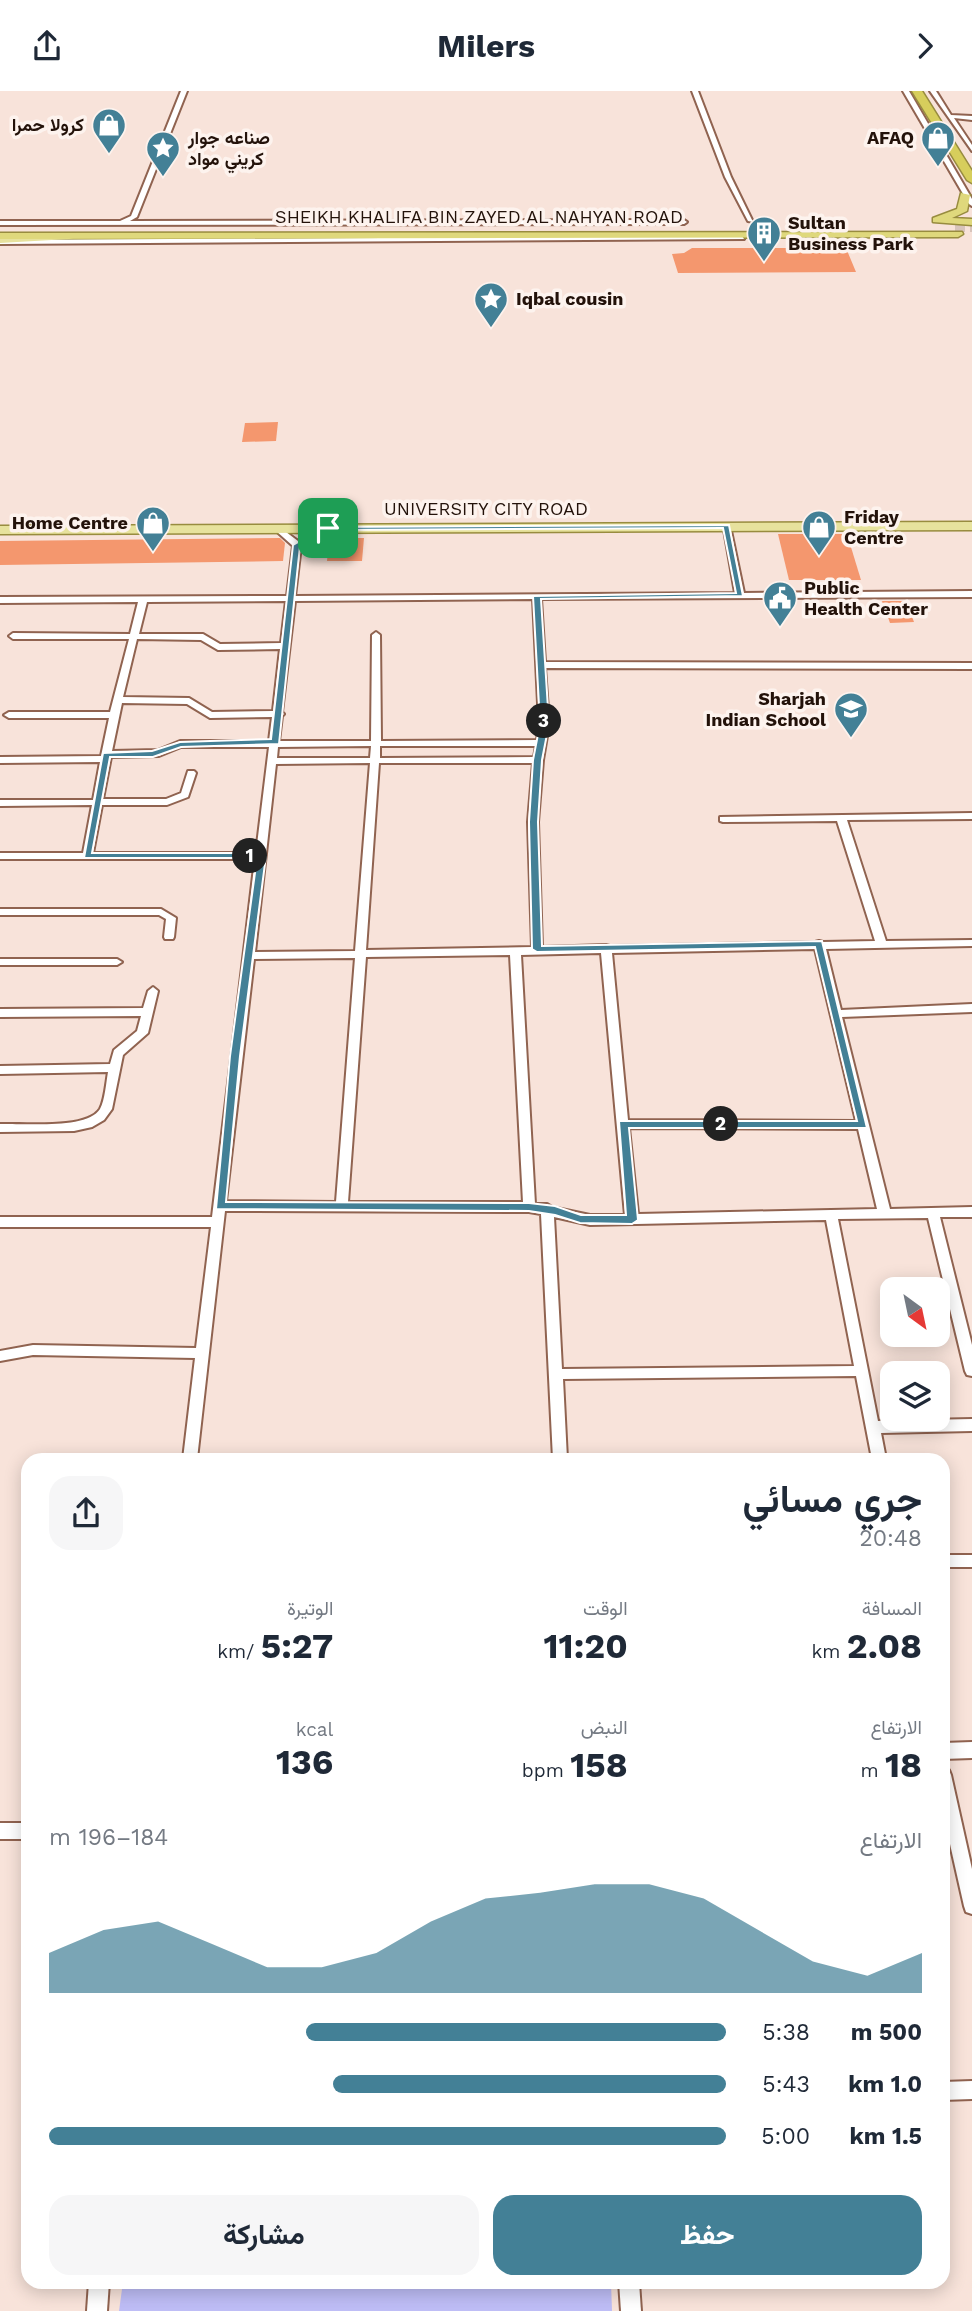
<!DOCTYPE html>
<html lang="ar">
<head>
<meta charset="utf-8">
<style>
  body { margin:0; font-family:"Work Sans",Vazirmatn,sans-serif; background:#f6f6f7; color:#1f2937; direction:rtl; height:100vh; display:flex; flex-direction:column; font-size:26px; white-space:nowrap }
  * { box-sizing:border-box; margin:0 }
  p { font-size:23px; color:#747a83 }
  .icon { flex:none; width:38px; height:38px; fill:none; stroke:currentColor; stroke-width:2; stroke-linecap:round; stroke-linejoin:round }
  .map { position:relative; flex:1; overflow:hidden; direction:ltr }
  .side { position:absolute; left:21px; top:1362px; width:929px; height:836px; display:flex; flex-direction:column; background:#fff; border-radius:21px; box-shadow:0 4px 18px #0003; direction:rtl }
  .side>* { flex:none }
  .needle { width:46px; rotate:147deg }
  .buttons { position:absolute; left:880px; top:1186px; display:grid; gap:14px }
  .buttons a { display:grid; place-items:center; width:70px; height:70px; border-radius:14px; background:#fff; box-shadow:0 4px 18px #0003; font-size:35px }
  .pin { position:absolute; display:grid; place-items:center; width:60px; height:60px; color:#fff; margin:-30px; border-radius:14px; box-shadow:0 4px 10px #0006 }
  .km { position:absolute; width:35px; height:35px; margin:-18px; border-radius:50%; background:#222; color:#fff; font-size:19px; line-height:35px; text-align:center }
  .round { display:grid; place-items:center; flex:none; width:74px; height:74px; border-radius:21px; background:#f6f6f7 }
  .head { display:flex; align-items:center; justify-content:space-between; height:119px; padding:0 28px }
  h1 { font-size:38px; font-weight:700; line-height:52px }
  .metrics { display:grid; grid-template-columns:repeat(3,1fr); gap:10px; height:119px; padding:7px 28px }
  .metrics div { display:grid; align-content:center }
  .metrics b { font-size:35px; font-weight:700 }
  .metrics small { font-size:19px; font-weight:400 }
  .metrics p { font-size:19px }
  .chart { height:196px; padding:14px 28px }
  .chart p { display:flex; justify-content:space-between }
  .chart svg { width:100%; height:126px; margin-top:7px; fill:#438096; opacity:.7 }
  .cta { display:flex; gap:14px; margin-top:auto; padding:14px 28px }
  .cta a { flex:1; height:80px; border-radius:21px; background:#438096; color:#fff; font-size:28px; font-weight:700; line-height:80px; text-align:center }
  .cta a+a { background:#f6f6f7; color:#1f2937 }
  ul { padding:0 28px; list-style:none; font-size:23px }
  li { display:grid; grid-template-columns:112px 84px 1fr; align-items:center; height:52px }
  li i { height:18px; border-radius:9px; background:#438096 }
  header { display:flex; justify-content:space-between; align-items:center; height:91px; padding:0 28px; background:#fff; font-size:32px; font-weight:700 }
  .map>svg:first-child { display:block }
  .green { fill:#bebdf6 }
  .building { fill:#f4976e }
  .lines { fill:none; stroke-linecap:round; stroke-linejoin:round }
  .trunk-tunnel { stroke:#d8c4bb; stroke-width:10; stroke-dasharray:10 5; stroke-linecap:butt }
  .minor-casing { stroke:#906350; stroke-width:4 }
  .primary-casing { stroke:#988c3f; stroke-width:3 }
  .trunk-casing { stroke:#988c3f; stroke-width:3 }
  .motorway-casing { stroke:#988c3f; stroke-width:3 }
  .minor { fill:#fff; fill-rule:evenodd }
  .primary { fill:#e7e29d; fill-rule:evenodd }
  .trunk { fill:#dfd87c; fill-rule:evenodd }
  .motorway { fill:#d7ce5c; fill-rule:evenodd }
  .route { fill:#438096; stroke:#fff; stroke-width:2; fill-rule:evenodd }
  .labels { text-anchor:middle; stroke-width:7; stroke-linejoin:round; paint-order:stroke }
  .far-poi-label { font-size:18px; font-weight:bold; fill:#23120a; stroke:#fdf3ee; text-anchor:start }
  .far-street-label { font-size:18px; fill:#23120a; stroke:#fdf3ee }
</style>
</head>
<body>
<header><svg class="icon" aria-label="forward" viewBox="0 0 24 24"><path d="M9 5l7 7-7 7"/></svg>Milers<svg class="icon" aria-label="share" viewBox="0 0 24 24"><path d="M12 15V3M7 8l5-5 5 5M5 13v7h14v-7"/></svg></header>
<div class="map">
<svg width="972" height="2220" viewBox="0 0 972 2220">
  <rect width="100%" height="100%" fill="#f8e3da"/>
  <path class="green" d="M 123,2191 L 611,2191 L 612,2220 L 119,2220 Z"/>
  <g class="building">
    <path d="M 692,157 L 846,157 L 856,181 L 678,182 L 672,163 L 684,162 Z"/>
    <path d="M 278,331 L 276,350 L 242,351 L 245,332 Z"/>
    <path d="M 778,443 L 847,443 L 861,489 L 789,489 Z"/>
    <path d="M 280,447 L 285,452 L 283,470 L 0,474 L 0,450 Z"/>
    <path d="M 329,447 L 364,447 L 362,470 L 327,470 Z"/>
    <path d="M 882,510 L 906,510 L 914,531 L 890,532 Z"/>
  </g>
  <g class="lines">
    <path class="trunk-tunnel" d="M 955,136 L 972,136"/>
    <g class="minor-casing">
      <g id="minor">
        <path d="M 181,0 L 187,0 L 137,126 L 130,130 L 684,129 L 687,131 L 684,133 L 0,134 L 0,130 L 120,130 L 131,125 Z"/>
        <path d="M 692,0 L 698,0 L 731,86 L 753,131 L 748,130 L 725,86 Z"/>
        <path d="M 903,0 L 909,0 L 972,108 L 972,115 L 969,113 Z"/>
        <path d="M 930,0 L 936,0 L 951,24 L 972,25 L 972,29 L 954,27 L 972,54 L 972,60 Z"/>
        <path d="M 742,145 L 744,148 L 0,153 L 0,149 Z"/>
        <path d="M 723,433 L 730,435 L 744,502 L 972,500 L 972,506 L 541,508 L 545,571 L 972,572 L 972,578 L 545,577 L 549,633 L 543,669 L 538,731 L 542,856 L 606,854 L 610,855 L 815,851 L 819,850 L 823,851 L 875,850 L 837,730 L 723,731 L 720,730 L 720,726 L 972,722 L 972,728 L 847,729 L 886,850 L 972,849 L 972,855 L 826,858 L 841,919 L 972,913 L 972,921 L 842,926 L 890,1118 L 972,1116 L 972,1126 L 940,1126 L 972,1254 L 972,1285 L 967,1284 L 965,1280 L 928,1127 L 838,1128 L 878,1330 L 972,1328 L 972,1340 L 881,1342 L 886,1368 L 872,1368 L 856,1285 L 563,1288 L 567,1368 L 553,1368 L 541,1123 L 529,1121 L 225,1120 L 197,1368 L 183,1368 L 195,1267 L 33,1264 L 0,1270 L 0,1260 L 33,1254 L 196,1257 L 211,1136 L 0,1136 L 0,1126 L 212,1126 L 255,768 L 0,768 L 0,762 L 83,762 L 92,714 L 0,715 L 0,709 L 93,709 L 100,671 L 0,672 L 0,666 L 101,665 L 109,627 L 9,627 L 4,624 L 9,621 L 110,621 L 129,548 L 13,548 L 9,545 L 13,542 L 130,543 L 138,511 L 0,512 L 0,506 L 287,505 L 293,455 L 275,439 L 275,435 L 278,435 L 298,450 L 325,435 L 332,437 L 301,455 L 295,505 L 735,502 ZM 533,508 L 539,633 L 537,649 L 381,650 L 380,544 L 376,541 L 372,544 L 371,650 L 279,650 L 282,625 L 284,623 L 282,621 L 295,510 ZM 286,510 L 281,552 L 220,553 L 203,543 L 139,543 L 147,511 ZM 137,548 L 201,549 L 218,559 L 280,558 L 273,620 L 212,621 L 189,607 L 123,606 ZM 122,612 L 187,613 L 210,627 L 272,626 L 269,650 L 180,650 L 158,659 L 112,660 ZM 371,655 L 370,667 L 277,667 L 278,656 ZM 380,655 L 536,655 L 534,666 L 380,667 ZM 181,656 L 269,656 L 256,762 L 93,762 L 102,714 L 167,714 L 188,706 L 196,682 L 194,680 L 188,680 L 181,702 L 166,708 L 103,708 L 111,666 L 159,665 ZM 370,672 L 355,860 L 255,861 L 276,673 ZM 379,672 L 533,672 L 528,731 L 532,856 L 366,859 ZM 815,858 L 856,1030 L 628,1029 L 612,862 ZM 601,862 L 625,1124 L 590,1124 L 552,1116 L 547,1113 L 535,1113 L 521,864 ZM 510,864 L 523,1111 L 348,1111 L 366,866 ZM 355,867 L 336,1111 L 226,1110 L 254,868 ZM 629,1037 L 858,1038 L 877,1118 L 638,1123 ZM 554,1126 L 590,1134 L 826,1129 L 854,1275 L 562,1278 Z"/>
        <path d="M 0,818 L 161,818 L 176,827 L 174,846 L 173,848 L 165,848 L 164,846 L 166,828 L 159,824 L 0,824 Z"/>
        <path d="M 0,868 L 117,868 L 122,871 L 117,874 L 0,874 Z"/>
        <path d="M 153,896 L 158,900 L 148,942 L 123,964 L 112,1018 L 104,1029 L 92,1036 L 74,1040 L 0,1041 L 0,1033 C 22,1032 87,1039 100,1018 C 105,1009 106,992 108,981 L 0,983 L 0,975 L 110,973 L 114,959 L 137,940 L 141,925 L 0,926 L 0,918 L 143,917 L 148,900 Z"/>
        <rect x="943" y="1464" width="29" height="12"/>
        <path d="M 972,1651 L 972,1667 L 943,1668 L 943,1652 Z"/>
        <path d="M 943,1676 L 949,1679 L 951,1684 L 972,1778 L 972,1823 L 966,1821 L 964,1815 L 943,1722 Z"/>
        <rect x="0" y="1732" width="28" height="16"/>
        <path d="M 972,1990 L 972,2008 L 943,2009 L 943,1991 Z"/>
        <path d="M 89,2191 L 109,2191 L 107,2220 L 87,2220 Z"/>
        <path d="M 619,2191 L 639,2191 L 641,2220 L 621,2220 Z"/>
      </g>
    </g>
    <g class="primary-casing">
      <g id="primary">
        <path d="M 73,143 L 73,147 L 69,148 L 0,152 L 0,146 Z"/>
        <path d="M 972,431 L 972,439 L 0,443 L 0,435 Z"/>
      </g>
    </g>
    <g class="trunk-casing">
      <g id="trunk">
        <path d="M 961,102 L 970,104 L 967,120 L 952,127 L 972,128 L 972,134 L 933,131 L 933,127 L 957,118 Z"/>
        <path d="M 962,141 L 963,143 L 958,146 L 0,148 L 0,142 Z"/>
      </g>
    </g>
    <g class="motorway-casing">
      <path id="motorway" d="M 912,0 L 922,0 L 972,80 L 972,92 L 967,89 Z"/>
    </g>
    <use href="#minor" class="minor"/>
    <use href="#primary" class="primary"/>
    <use href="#trunk" class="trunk"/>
    <use href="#motorway" class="motorway"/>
  </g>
  <path class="route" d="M 729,434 L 743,505 L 541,508 L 549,633 L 542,669 L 538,731 L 542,855 L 822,850 L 867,1037 L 629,1037 L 638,1129 L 632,1133 L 580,1132 L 555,1124 L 529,1120 L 216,1118 L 230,965 L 257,767 L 84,767 L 103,662 L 152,660 L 180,651 L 271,648 L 293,454 L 325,436 ZM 723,437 L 736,502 L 533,505 L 540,633 L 533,669 L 529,731 L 532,858 L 537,861 L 815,856 L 857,1030 L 619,1030 L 626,1124 L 581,1124 L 555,1115 L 529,1112 L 226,1111 L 240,965 L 266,765 L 262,762 L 92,762 L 110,666 L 153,666 L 181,656 L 279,653 L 300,455 L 329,439 Z"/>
  <defs>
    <g id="shop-pin" transform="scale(1.75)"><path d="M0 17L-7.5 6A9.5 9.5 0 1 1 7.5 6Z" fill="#438096" stroke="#fdf3ee"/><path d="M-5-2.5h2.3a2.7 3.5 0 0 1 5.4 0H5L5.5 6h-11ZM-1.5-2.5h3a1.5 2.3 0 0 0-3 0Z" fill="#fff"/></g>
    <g id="sight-pin" transform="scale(1.75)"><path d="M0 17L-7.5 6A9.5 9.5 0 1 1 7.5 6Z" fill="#438096" stroke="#fdf3ee"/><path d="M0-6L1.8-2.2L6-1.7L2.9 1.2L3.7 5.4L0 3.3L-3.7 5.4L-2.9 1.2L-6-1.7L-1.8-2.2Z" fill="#fff"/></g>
    <g id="building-pin" transform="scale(1.75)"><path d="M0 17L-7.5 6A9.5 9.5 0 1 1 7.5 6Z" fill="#438096" stroke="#fdf3ee"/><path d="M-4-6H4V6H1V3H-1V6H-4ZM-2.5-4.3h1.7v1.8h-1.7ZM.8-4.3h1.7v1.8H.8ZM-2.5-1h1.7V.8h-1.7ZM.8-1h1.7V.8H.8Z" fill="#fff"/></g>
    <g id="civic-pin" transform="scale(1.75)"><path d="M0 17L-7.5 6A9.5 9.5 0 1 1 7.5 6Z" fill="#438096" stroke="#fdf3ee"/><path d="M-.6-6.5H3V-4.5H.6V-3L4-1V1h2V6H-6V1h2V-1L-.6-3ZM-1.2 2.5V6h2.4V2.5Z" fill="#fff"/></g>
    <g id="school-pin" transform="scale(1.75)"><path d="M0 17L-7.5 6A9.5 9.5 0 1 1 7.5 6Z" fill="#438096" stroke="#fdf3ee"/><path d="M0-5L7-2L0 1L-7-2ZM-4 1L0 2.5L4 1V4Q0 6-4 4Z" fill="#fff"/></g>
  </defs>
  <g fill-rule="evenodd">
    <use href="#shop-pin" x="109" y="34"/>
    <use href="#shop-pin" x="938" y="47"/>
    <use href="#sight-pin" x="163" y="57"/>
    <use href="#building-pin" x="764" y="142"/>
    <use href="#sight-pin" x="491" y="208"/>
    <use href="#shop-pin" x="153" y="432"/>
    <use href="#shop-pin" x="819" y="436"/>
    <use href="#civic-pin" x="780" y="507"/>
    <use href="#school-pin" x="851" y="618"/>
  </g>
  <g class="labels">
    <g class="far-poi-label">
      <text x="84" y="40" text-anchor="end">كرولا حمرا</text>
      <text x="188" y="53">صناعه جوار<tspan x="188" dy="21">كريني مواد</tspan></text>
      <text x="914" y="53" text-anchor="end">AFAQ</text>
      <text x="788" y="138">Sultan<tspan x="788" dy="21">Business Park</tspan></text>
      <text x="516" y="214">Iqbal cousin</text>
      <text x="844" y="432">Friday<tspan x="844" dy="21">Centre</tspan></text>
      <text x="128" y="438" text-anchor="end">Home Centre</text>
      <text x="804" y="503">Public<tspan x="804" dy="21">Health Center</tspan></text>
      <text x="826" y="614" text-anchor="end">Sharjah<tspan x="826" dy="21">Indian School</tspan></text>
    </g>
    <g class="far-street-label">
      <text x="479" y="132">SHEIKH KHALIFA BIN ZAYED AL NAHYAN ROAD</text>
      <text x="486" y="424">UNIVERSITY CITY ROAD</text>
    </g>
  </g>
</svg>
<div class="buttons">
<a><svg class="needle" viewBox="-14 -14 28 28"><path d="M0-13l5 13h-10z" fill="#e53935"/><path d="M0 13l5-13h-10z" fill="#747a83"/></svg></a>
<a><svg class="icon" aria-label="layers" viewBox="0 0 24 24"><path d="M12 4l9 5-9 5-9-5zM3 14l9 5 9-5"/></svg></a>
</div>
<div class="pin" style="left:328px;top:437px;background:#1e9e55"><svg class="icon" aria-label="arrive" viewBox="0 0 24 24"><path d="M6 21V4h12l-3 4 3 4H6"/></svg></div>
<b class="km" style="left:250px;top:765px">1</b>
<b class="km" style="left:721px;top:1033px">2</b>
<b class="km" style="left:544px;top:630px">3</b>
<section class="side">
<div class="head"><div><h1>جري مسائي</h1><p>20:48</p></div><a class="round"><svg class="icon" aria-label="share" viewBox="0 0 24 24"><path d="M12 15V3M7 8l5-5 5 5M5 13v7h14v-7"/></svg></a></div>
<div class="metrics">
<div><p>المسافة</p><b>2.08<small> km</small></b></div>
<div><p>الوقت</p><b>11:20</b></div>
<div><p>الوتيرة</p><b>5:27<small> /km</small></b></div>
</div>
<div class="metrics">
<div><p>الارتفاع</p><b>18<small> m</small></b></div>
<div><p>النبض</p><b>158<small> bpm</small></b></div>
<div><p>kcal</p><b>136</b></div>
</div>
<div class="chart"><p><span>الارتفاع</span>184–196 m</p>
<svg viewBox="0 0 160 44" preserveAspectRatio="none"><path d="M0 44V30L10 22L20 19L30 27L40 35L50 35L60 30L70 19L80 11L90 9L100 6L110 6L120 11L130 22L140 33L150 38L160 30V44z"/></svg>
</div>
<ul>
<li><b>500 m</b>5:38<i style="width:62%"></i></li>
<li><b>1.0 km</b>5:43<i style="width:58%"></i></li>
<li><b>1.5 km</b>5:00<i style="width:100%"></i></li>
</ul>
<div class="cta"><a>حفظ</a><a>مشاركة</a></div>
</section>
</div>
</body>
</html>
